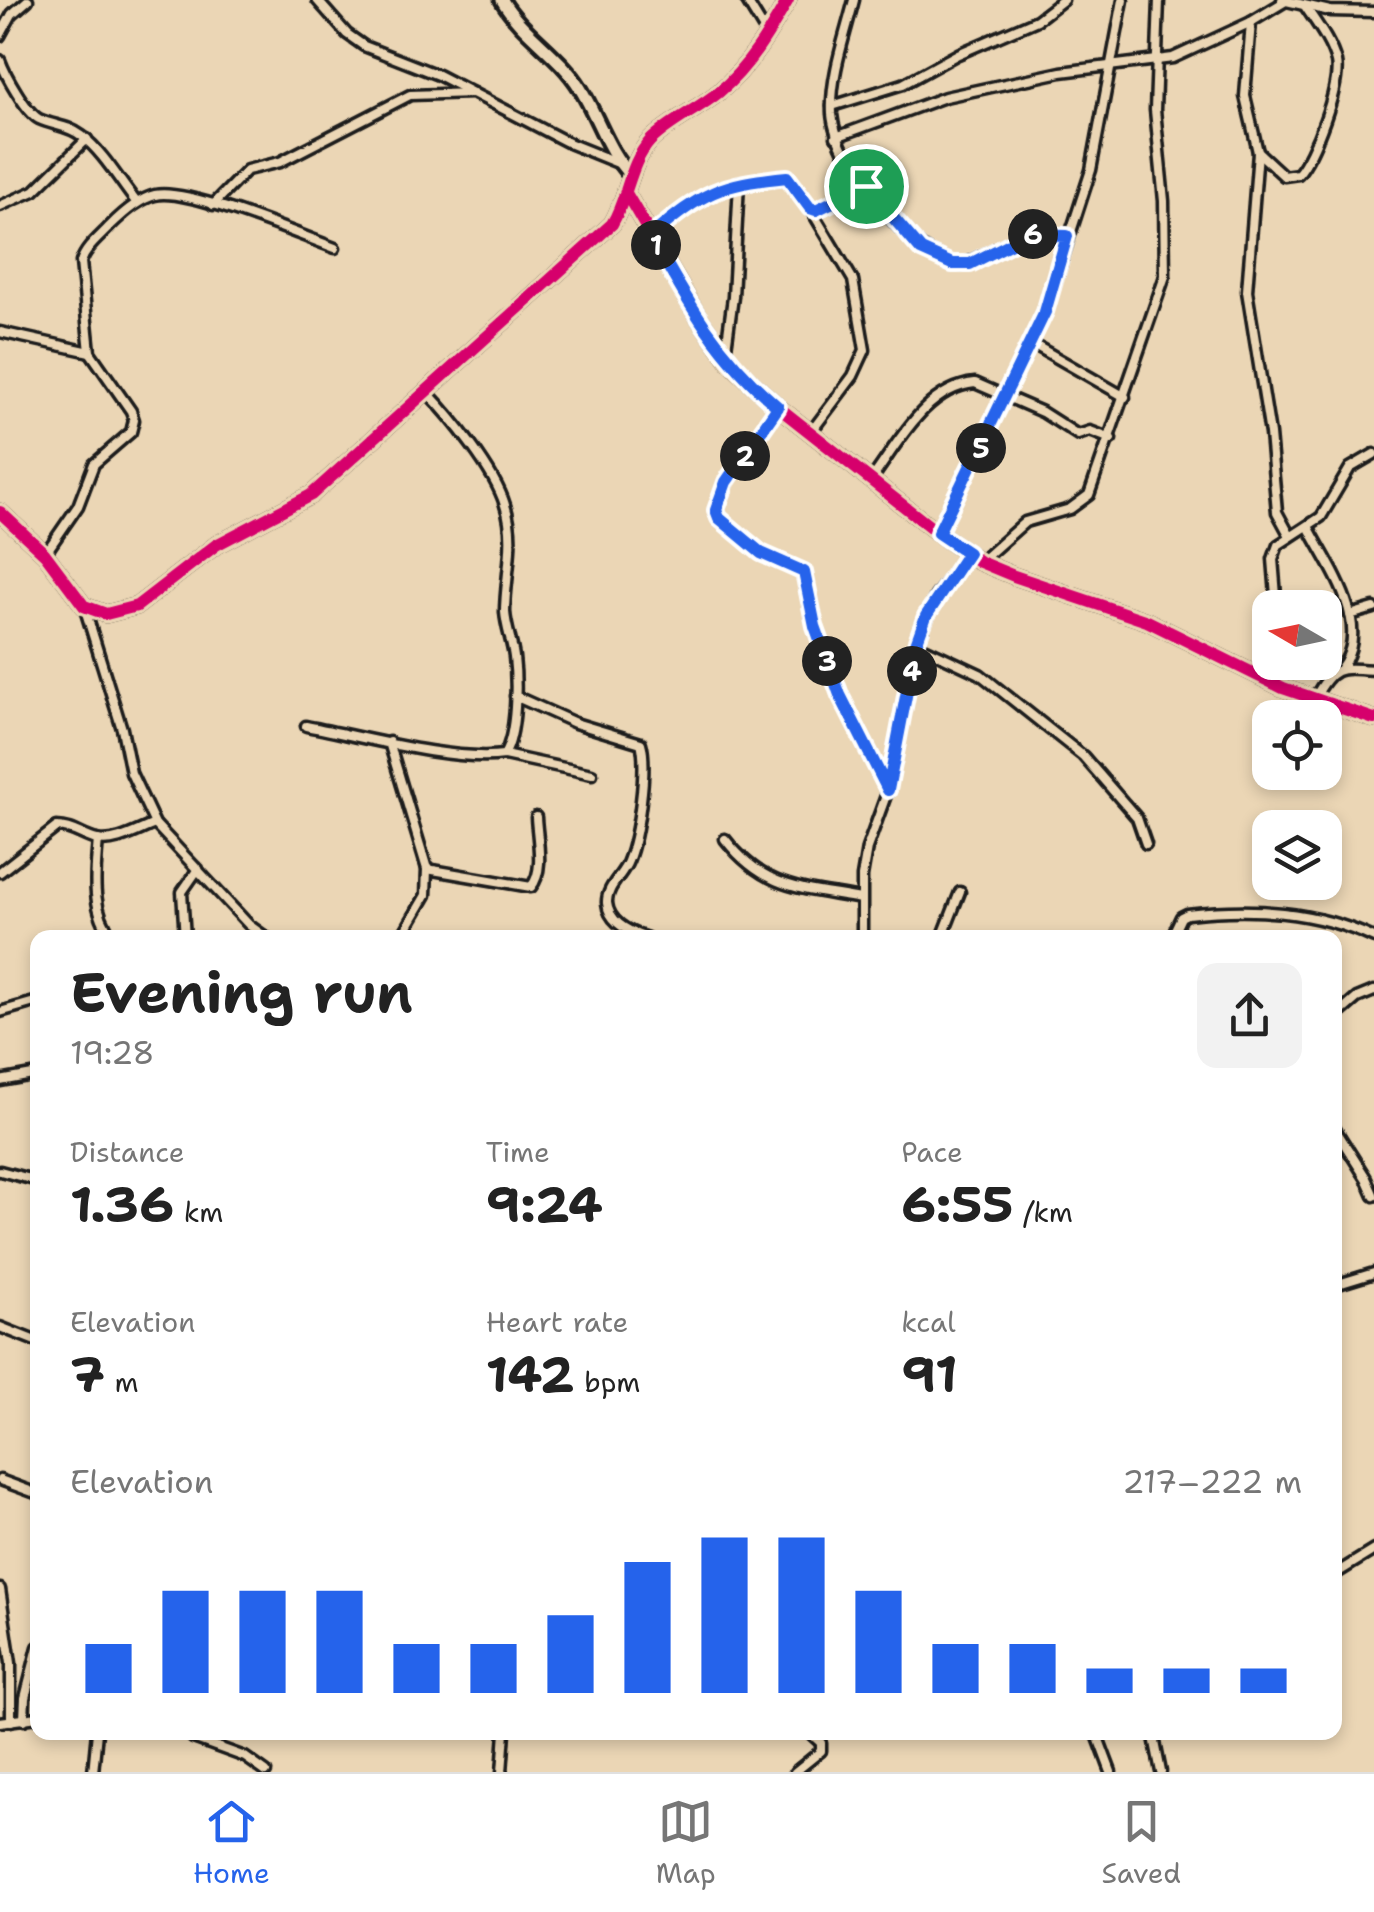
<!DOCTYPE html>
<html lang="en">
<head>
<meta charset="utf-8">
<style>
  body { margin:0; font-family:"Shantell Sans",sans-serif; background:#f2f2f2; color:#222; height:100vh; display:flex; flex-direction:column; font-size:38px; white-space:nowrap }
  * { box-sizing:border-box; margin:0 }
  p { font-size:32px; color:#767676 }
  .icon { flex:none; width:55px; height:55px; fill:none; stroke:currentColor; stroke-width:2; stroke-linecap:round; stroke-linejoin:round }
  .map { position:relative; flex:1; overflow:hidden }
  .sheet { position:absolute; left:30px; top:930px; width:1312px; height:810px; display:flex; flex-direction:column; background:#fff; border-radius:20px; box-shadow:0 5px 15px #0003 }
  .sheet>* { flex:none }
  .needle { width:65px; rotate:279deg }
  .buttons { position:absolute; left:1252px; top:590px; display:grid; gap:20px }
  .buttons a { display:grid; place-items:center; width:90px; height:90px; border-radius:20px; background:#fff; box-shadow:0 5px 15px #0003; font-size:50px }
  .pin { position:absolute; display:grid; place-items:center; width:85px; height:85px; color:#fff; margin:-42px; border:5px solid #fff; border-radius:50%; box-shadow:0 2px 10px #0007 }
  .km { position:absolute; width:50px; height:50px; margin:-25px; border-radius:50%; background:#222; color:#fff; font-size:28px; line-height:50px; text-align:center }
  .round { display:grid; place-items:center; flex:none; width:105px; height:105px; border-radius:20px; background:#f2f2f2 }
  .overview { display:flex; align-items:center; justify-content:space-between; height:170px; padding:0 40px }
  h1 { font-size:55px; font-weight:700; line-height:75px }
  .stats { display:grid; grid-template-columns:repeat(3,1fr); gap:15px; height:170px; padding:10px 40px }
  .stats div { display:grid; align-content:center }
  .stats b { font-size:50px; font-weight:700 }
  .stats small { font-size:28px; font-weight:400 }
  .stats p { font-size:28px }
  .chart { height:280px; padding:20px 40px }
  .chart p { display:flex; justify-content:space-between }
  .chart svg { width:100%; height:180px; margin-top:10px; stroke:#2563eb; stroke-width:6 }
  .tab-bar { display:flex; justify-content:space-around; align-items:center; height:140px; border-top:2px solid #e0e0e0; background:#fff; font-size:28px; color:#767676 }
  .tab-bar a { display:grid; justify-items:center; gap:5px }
  .tab-bar .current { color:#2563eb }
  .map>svg:first-child { display:block }
  .lines { fill:none; stroke-linecap:round; stroke-linejoin:round }
  .street-casing { stroke:#1c1c1c; stroke-width:15 }
  .secondary-casing { stroke:#1c1c1c; stroke-width:19 }
  .street { stroke:#ebd6b5; stroke-width:8 }
  .secondary { stroke:#ebd6b5; stroke-width:11 }
  .cycleway-casing { stroke:#ebd6b5; stroke-width:19 }
  .cycleway { stroke:#d6006c; stroke-width:12 }
  .route-casing { stroke:#fff; stroke-width:20 }
  .route { stroke:#2563eb; stroke-width:12 }
</style>
</head>
<body>
<div class="map">
<svg width="1374" height="1772" viewBox="0 0 1374 1772">
  <rect width="100%" height="100%" fill="#ebd6b5"/>
  <filter id="ink" filterUnits="userSpaceOnUse"><feTurbulence type="fractalNoise" baseFrequency=".01" numOctaves="2"/><feDisplacementMap in="SourceGraphic" scale="20" xChannelSelector="R" yChannelSelector="G"/><feConvolveMatrix kernelMatrix="1 2 1 2 8 2 1 2 1" color-interpolation-filters="sRGB"/></filter>
  <g filter="url(#ink)">
    <g class="lines">
      <g class="street-casing">
        <g id="street">
          <path d="M 317,0 L 347,34 L 364,46 L 438,75 L 571,144 L 618,163"/>
          <path d="M 746,0 L 768,36"/>
          <path d="M 854,0 C 845,36 830,77 832,114 C 836,163 911,260 962,265 L 1027,235 L 1067,236"/>
          <path d="M 1282,0 L 1330,11 L 1374,12"/>
          <path d="M 1251,22 L 1245,96 L 1258,152 L 1247,291 L 1270,434 L 1277,512 L 1290,536"/>
          <path d="M 0,36 L 12,14 L 28,0"/>
          <path d="M 0,60 C 5,74 26,112 39,119 C 54,126 68,125 82,136 C 104,153 120,182 137,203"/>
          <path d="M 832,106 L 903,84 L 958,54 L 1037,20 L 1063,0"/>
          <path d="M 836,137 L 945,97 L 1061,72 L 1173,58 L 1251,22 L 1284,2"/>
          <path d="M 1258,152 L 1284,176 L 1298,174 C 1314,156 1341,85 1336,62 C 1331,42 1316,23 1305,6"/>
          <path d="M 213,205 L 247,170 L 280,162 L 410,95 L 473,93"/>
          <path d="M 0,206 L 34,191 L 87,139"/>
          <path d="M 810,208 L 853,280 L 865,350 L 853,376 L 811,432"/>
          <path d="M 651,236 C 703,192 719,184 787,177 L 810,208 L 816,210 L 866,186"/>
          <path d="M 0,332 L 90,352"/>
          <path d="M 1031,343 L 1125,397"/>
          <path d="M 725,356 L 733,297 L 739,183"/>
          <path d="M 778,407 L 726,483 L 716,510 L 719,518 L 761,553 L 803,572 L 815,626 L 840,695 L 888,790"/>
          <path d="M 871,480 C 898,444 925,388 975,383 L 1042,412 L 1078,435 L 1090,431 L 1111,439"/>
          <path d="M 1309,528 C 1329,567 1373,625 1341,668"/>
          <path d="M 938,533 L 1045,312 L 1091,170 L 1123,0"/>
          <path d="M 45,554 L 78,506 L 94,464 L 131,432 L 134,420 L 131,411 L 90,352 L 81,262 C 86,247 100,237 110,226 C 122,214 139,199 155,195 C 186,187 300,235 335,248"/>
          <path d="M 980,562 L 1025,522 L 1070,509 L 1089,495 L 1165,276 L 1164,201 L 1155,110 L 1159,0"/>
          <path d="M 84,606 L 122,729 L 131,773 L 155,824 L 249,925 L 267,938"/>
          <path d="M 1277,608 L 1273,559 L 1278,545 L 1321,517 L 1350,468 L 1374,454"/>
          <path d="M 1350,615 L 1374,608"/>
          <path d="M 916,644 L 980,674 L 1083,756 L 1137,818 L 1146,844"/>
          <path d="M 1281,662 L 1283,688"/>
          <path d="M 515,696 L 575,723 L 641,743 C 648,767 638,837 628,861 C 623,875 606,887 607,903 C 609,923 631,933 647,938"/>
          <path d="M 1314,699 C 1333,666 1337,667 1374,670"/>
          <path d="M 306,726 C 359,736 452,762 504,755 C 517,734 517,682 514,657 C 512,642 506,627 505,612 C 505,576 517,540 505,505 C 495,471 451,417 427,392"/>
          <path d="M 389,742 L 427,869 L 426,895 L 401,938"/>
          <path d="M 504,755 L 592,774"/>
          <path d="M 725,839 C 765,890 801,888 861,899"/>
          <path d="M 98,840 C 95,875 90,909 113,938"/>
          <path d="M 427,869 L 531,887 C 545,871 537,839 536,817"/>
          <path d="M 0,872 L 57,827 C 73,827 83,837 97,840 C 116,844 138,830 155,824"/>
          <path d="M 185,938 L 182,892 L 198,869"/>
          <path d="M 862,938 L 862,877 L 867,848 L 888,790 L 916,644 L 936,596 L 968,554"/>
          <path d="M 942,938 L 960,892"/>
          <path d="M 1171,938 L 1181,917 L 1187,914 C 1252,907 1314,910 1374,938"/>
          <path d="M 0,1012 L 38,1001"/>
          <path d="M 1335,1017 L 1357,998 L 1374,991"/>
          <path d="M 0,1081 L 38,1074"/>
          <path d="M 1335,1129 L 1366,1178 L 1374,1196"/>
          <path d="M 0,1171 L 38,1181"/>
          <path d="M 1335,1285 L 1374,1273"/>
          <path d="M 0,1327 L 38,1342"/>
          <path d="M 0,1480 L 38,1494"/>
          <path d="M 1335,1574 L 1374,1550"/>
          <path d="M 0,1589 L 11,1663 L 11,1721"/>
          <path d="M 24,1720 L 25,1698 L 38,1647"/>
          <path d="M 0,1722 L 38,1717"/>
          <path d="M 187,1732 L 193,1738 L 245,1757 L 266,1772"/>
          <path d="M 1096,1732 L 1111,1772"/>
          <path d="M 1153,1732 L 1161,1772"/>
          <path d="M 93,1772 L 97,1732"/>
          <path d="M 502,1772 L 505,1732"/>
          <path d="M 795,1772 L 821,1751 L 821,1743 L 809,1732"/>
        </g>
      </g>
      <g class="secondary-casing">
        <g id="secondary">
          <path d="M 502,0 C 522,34 559,54 580,88 C 598,117 607,151 631,176"/>
          <path d="M 626,193 L 699,318 L 732,365 L 778,407 L 938,533 L 980,562 L 1014,576 L 1147,621 L 1283,688 L 1374,719"/>
          <path d="M 0,512 L 45,554 L 84,606 L 106,614 L 137,606 L 216,545 L 311,495 L 612,224 C 628,198 629,164 650,141 C 670,121 697,110 719,92 C 749,67 769,33 788,0"/>
        </g>
      </g>
      <use href="#street" class="street"/>
      <use href="#secondary" class="secondary"/>
      <g class="cycleway-casing">
        <g id="cycleway">
          <path d="M 626,193 L 699,318 L 732,365 L 778,407 L 938,533 L 980,562 L 1014,576 L 1147,621 L 1283,688 L 1374,719"/>
          <path d="M 0,512 L 45,554 L 84,606 L 106,614 L 137,606 L 216,545 L 311,495 L 612,224 C 628,198 629,164 650,141 C 670,121 697,110 719,92 C 749,67 769,33 788,0"/>
        </g>
      </g>
      <use href="#cycleway" class="cycleway"/>
    </g>
  </g>
  <g class="lines" filter="url(#ink)">
    <g class="route-casing">
      <path id="route" d="M 787,177 L 810,208 L 816,210 L 866,186 L 921,250 L 952,264 L 970,264 L 1027,235 L 1067,236 L 1045,312 L 938,533 L 968,553 L 926,616 L 916,644 L 888,790 L 840,695 L 815,626 L 804,572 L 761,553 L 719,518 L 716,510 L 726,482 L 778,407 C 718,357 688,303 651,236 C 703,192 719,184 787,177 Z"/>
    </g>
    <use href="#route" class="route"/>
  </g>
</svg>
<div class="buttons">
<a><svg class="needle" viewBox="-14 -14 28 28"><path d="M0-13l5 13h-10z" fill="#e53935"/><path d="M0 13l5-13h-10z" fill="#767676"/></svg></a>
<a><svg class="icon" aria-label="locate" viewBox="0 0 24 24"><circle cx="12" cy="12" r="6"/><path d="M12 2v4M12 18v4M2 12h4M18 12h4"/></svg></a>
<a><svg class="icon" aria-label="layers" viewBox="0 0 24 24"><path d="M12 4l9 5-9 5-9-5zM3 14l9 5 9-5"/></svg></a>
</div>
<div class="pin" style="left:866px;top:186px;background:#1e9e55"><svg class="icon" aria-label="arrive" viewBox="0 0 24 24"><path d="M6 21V4h12l-3 4 3 4H6"/></svg></div>
<b class="km" style="left:656px;top:245px">1</b>
<b class="km" style="left:745px;top:456px">2</b>
<b class="km" style="left:827px;top:661px">3</b>
<b class="km" style="left:912px;top:671px">4</b>
<b class="km" style="left:981px;top:448px">5</b>
<b class="km" style="left:1033px;top:234px">6</b>
<section class="sheet">
<div class="overview"><div><h1>Evening run</h1><p>19:28</p></div><a class="round"><svg class="icon" aria-label="share" viewBox="0 0 24 24"><path d="M12 15V3M7 8l5-5 5 5M5 13v7h14v-7"/></svg></a></div>
<div class="stats">
<div><p>Distance</p><b>1.36<small> km</small></b></div>
<div><p>Time</p><b>9:24</b></div>
<div><p>Pace</p><b>6:55<small> /km</small></b></div>
</div>
<div class="stats">
<div><p>Elevation</p><b>7<small> m</small></b></div>
<div><p>Heart rate</p><b>142<small> bpm</small></b></div>
<div><p>kcal</p><b>91</b></div>
</div>
<div class="chart"><p><span>Elevation</span>217–222 m</p>
<svg viewBox="0 0 160 44" preserveAspectRatio="none"><path d="M5 44V32M15 44V19M25 44V19M35 44V19M45 44V32M55 44V32M65 44V25M75 44V12M85 44V6M95 44V6M105 44V19M115 44V32M125 44V32M135 44V38M145 44V38M155 44V38"/></svg>
</div>
</section>
</div>
<nav class="tab-bar">
<a class="current"><svg class="icon" aria-label="home" viewBox="0 0 24 24"><path d="M3 11l9-7 9 7M6 9v11h12V9"/></svg>Home</a>
<a><svg class="icon" aria-label="map" viewBox="0 0 24 24"><path d="M3 6l6-2 6 2 6-2v14l-6 2-6-2-6 2zM9 4v14M15 6v14"/></svg>Map</a>
<a><svg class="icon" aria-label="saved" viewBox="0 0 24 24"><path d="M7 4h10v16l-5-4-5 4z"/></svg>Saved</a>
</nav>
</body>
</html>
